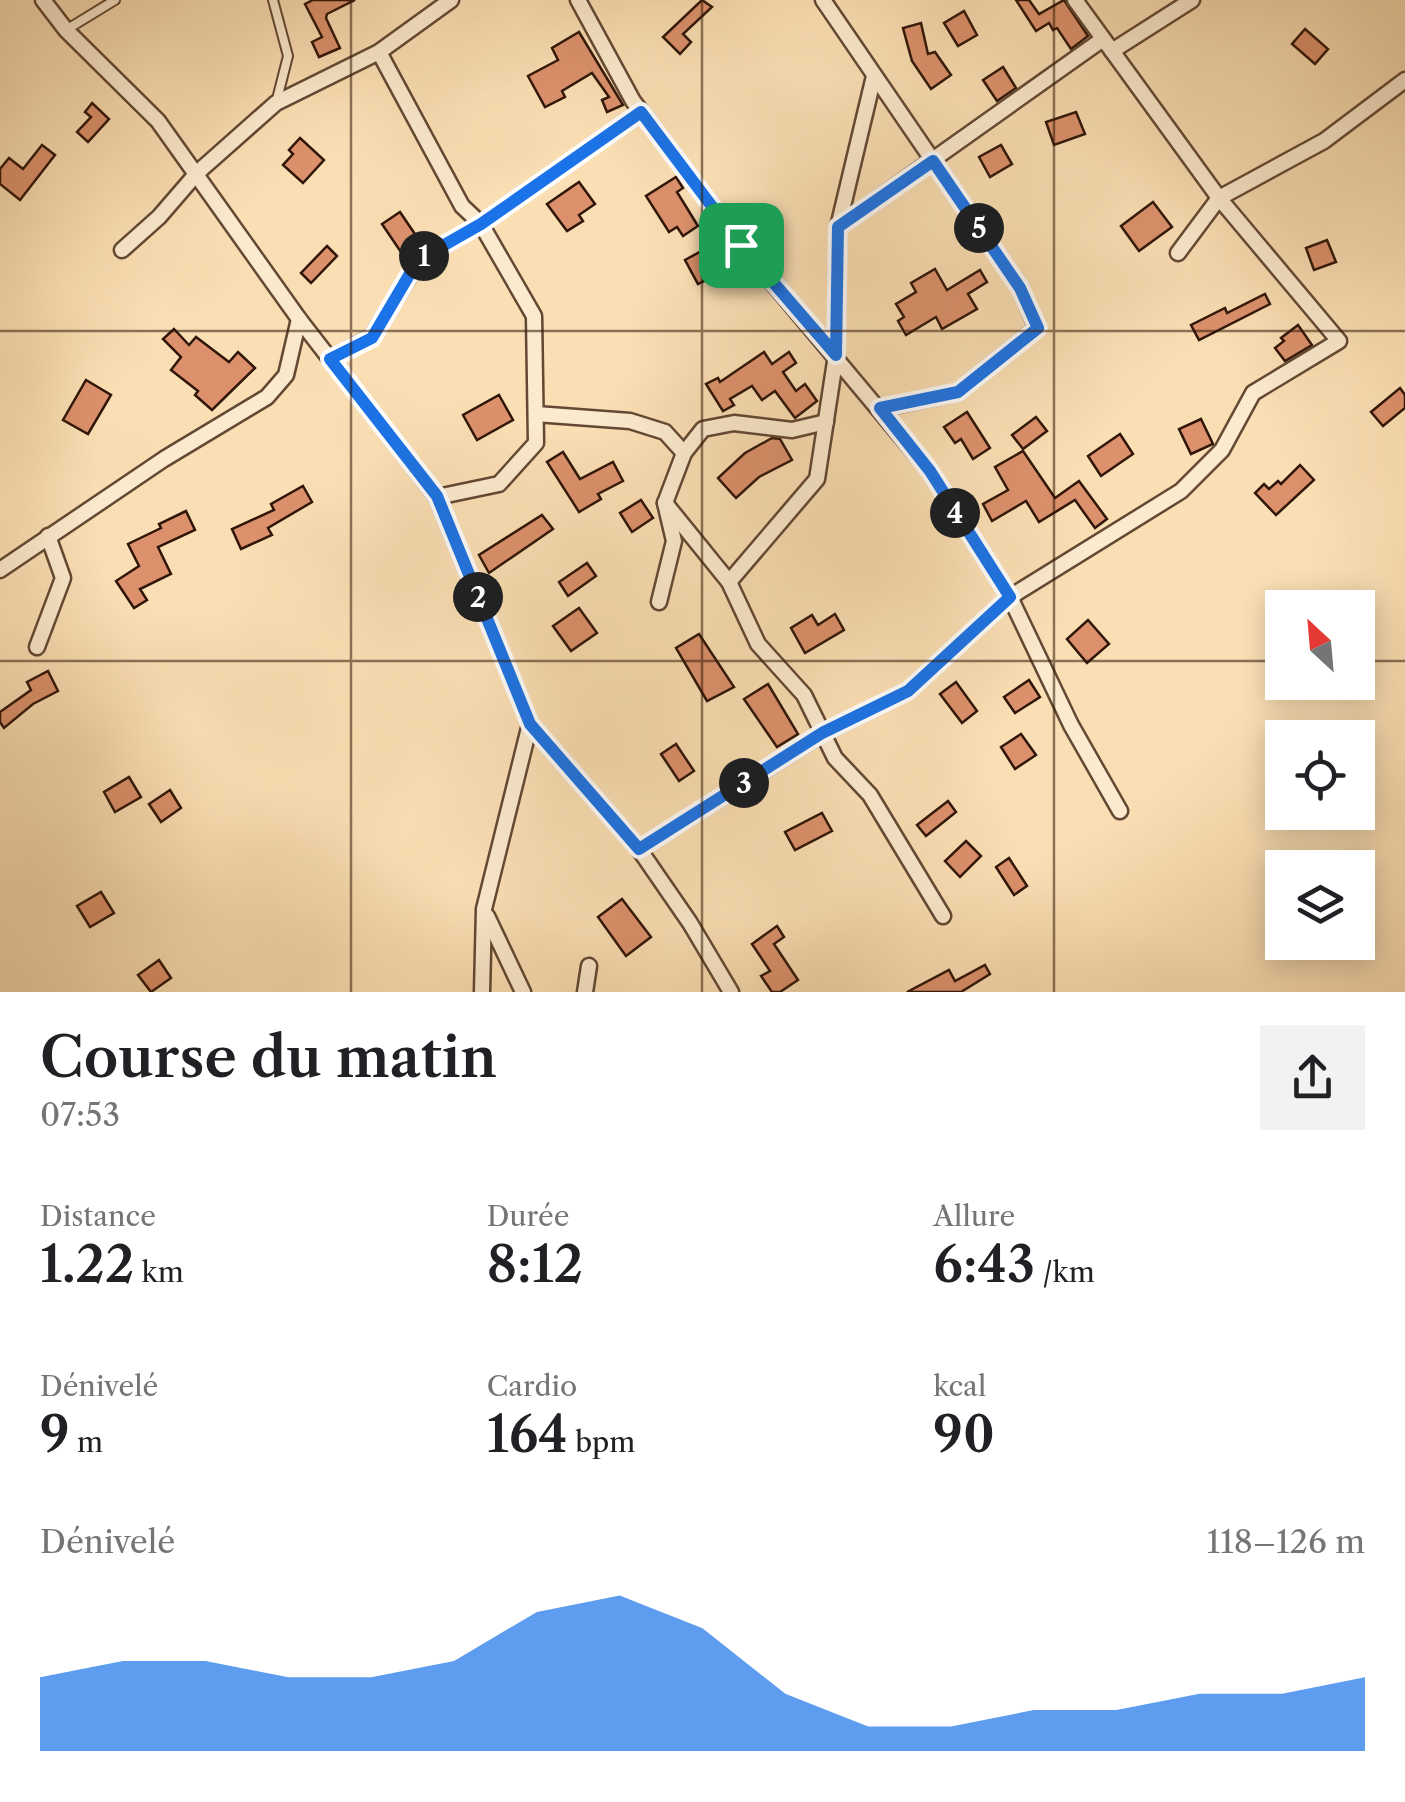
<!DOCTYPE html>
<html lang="fr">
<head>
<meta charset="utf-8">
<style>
  body { margin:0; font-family:"Libre Caslon Text",serif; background:#f2f2f2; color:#202124; height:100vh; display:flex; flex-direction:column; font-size:38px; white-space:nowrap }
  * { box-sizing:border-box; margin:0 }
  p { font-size:32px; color:#757577 }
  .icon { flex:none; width:55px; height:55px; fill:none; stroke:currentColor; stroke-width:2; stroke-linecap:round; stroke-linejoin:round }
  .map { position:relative; height:992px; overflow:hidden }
  .sheet { display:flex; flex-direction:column; background:#fff; flex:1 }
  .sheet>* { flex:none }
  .needle { width:65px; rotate:334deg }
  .fabs { position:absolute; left:1265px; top:590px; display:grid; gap:20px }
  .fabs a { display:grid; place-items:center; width:110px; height:110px; border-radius:0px; background:#fff; box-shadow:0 5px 25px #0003; font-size:50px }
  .pin { position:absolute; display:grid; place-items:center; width:85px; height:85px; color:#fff; margin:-42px; border-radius:20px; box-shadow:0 5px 15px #0006 }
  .km { position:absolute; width:50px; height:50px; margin:-25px; border-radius:50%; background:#222; color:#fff; font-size:28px; line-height:50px; text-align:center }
  .round { display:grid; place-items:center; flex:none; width:105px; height:105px; border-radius:0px; background:#f2f2f2 }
  .headline { display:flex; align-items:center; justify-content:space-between; height:170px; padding:0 40px }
  h1 { font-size:55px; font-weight:600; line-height:75px }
  .stats { display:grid; grid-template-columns:repeat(3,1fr); gap:15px; height:170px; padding:10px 40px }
  .stats div { display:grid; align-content:center }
  .stats b { font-size:50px; font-weight:600 }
  .stats small { font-size:28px; font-weight:400 }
  .stats p { font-size:28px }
  .chart { height:280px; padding:20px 40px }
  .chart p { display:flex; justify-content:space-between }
  .chart svg { width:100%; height:180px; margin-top:10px; fill:#1a73e8; opacity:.7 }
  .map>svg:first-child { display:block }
  .building { fill:#dc916c; stroke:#301608; stroke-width:2.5 }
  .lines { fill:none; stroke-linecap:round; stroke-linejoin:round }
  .lane-casing { stroke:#634833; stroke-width:12 }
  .street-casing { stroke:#634833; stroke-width:19 }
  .lane { stroke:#fceace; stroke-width:8 }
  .street { stroke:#fceace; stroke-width:14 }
  .route-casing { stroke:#fff; stroke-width:20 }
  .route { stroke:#1a73e8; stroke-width:12 }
  .grid { fill:none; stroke:#301608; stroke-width:2.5; stroke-opacity:0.55 }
</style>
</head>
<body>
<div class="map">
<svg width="1405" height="992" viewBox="0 0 1405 992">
  <rect width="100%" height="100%" fill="#fbdfb4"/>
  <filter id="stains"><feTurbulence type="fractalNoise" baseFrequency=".002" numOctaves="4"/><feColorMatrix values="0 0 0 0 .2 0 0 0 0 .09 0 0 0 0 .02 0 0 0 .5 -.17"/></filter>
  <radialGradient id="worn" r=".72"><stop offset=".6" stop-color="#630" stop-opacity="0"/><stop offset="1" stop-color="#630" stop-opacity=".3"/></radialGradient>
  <g class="building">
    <path d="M 313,0 L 355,0 L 327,14 L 326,18 L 340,48 L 319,57 L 312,42 L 322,37 L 305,4 Z"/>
    <path d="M 702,0 L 712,7 L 683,34 L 691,42 L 680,54 L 663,37 Z"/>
    <path d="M 1016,0 L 1029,0 L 1039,14 L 1064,0 L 1088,36 L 1071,49 L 1057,28 L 1053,30 L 1049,23 L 1036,31 Z"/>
    <path d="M 964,11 L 977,35 L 958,46 L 944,23 Z"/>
    <path d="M 921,23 L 928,54 L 935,52 L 951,75 L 931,89 L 912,61 L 903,28 Z"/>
    <path d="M 1305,29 L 1328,49 L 1315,64 L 1292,44 Z"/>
    <path d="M 579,32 L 623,105 L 607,112 L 602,100 L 609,97 L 592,73 L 562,91 L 565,97 L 545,107 L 528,76 L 558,60 L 552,48 Z"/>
    <path d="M 1003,67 L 1016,88 L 997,101 L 983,80 Z"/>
    <path d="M 92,103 L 109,119 L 88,142 L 77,132 L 91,117 L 85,112 Z"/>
    <path d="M 1076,112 L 1085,134 L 1054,145 L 1046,122 Z"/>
    <path d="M 300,138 L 324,160 L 303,183 L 283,165 L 293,154 L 289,150 Z"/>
    <path d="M 42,145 L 55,155 L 20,200 L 0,184 L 0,169 L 9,158 L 23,169 Z"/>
    <path d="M 1001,145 L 1012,164 L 990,177 L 979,157 Z"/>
    <path d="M 676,177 L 683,188 L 677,192 L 698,226 L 683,236 L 677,227 L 669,232 L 646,196 Z"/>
    <path d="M 579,182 L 595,204 L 579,215 L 583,221 L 567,231 L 547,204 Z"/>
    <path d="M 1153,202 L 1172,227 L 1139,251 L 1121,226 Z"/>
    <path d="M 400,212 L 423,246 L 405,258 L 382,224 Z"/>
    <path d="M 1327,240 L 1336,262 L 1314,270 L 1306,248 Z"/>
    <path d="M 718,242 L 731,267 L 698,284 L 685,260 Z"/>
    <path d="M 327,246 L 337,256 L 311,283 L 301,273 Z"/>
    <path d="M 935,269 L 947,290 L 980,270 L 987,282 L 968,294 L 977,309 L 942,329 L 936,317 L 906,335 L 898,321 L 904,317 L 896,304 L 916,292 L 911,283 Z"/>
    <path d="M 1265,294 L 1270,304 L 1199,340 L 1191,325 L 1225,308 L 1227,313 Z"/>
    <path d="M 1298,325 L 1312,345 L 1285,361 L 1275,348 L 1284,341 L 1281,338 Z"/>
    <path d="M 174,329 L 189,345 L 196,337 L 229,362 L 238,352 L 255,368 L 212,410 L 195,395 L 198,391 L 171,370 L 181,357 L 163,339 Z"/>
    <path d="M 764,352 L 772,364 L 789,352 L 796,363 L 783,372 L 796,391 L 805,384 L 817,401 L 795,418 L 775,391 L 762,400 L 752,386 L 730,399 L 734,405 L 723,411 L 706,384 L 718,378 L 720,382 Z"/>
    <path d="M 86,380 L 111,395 L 88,434 L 63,420 Z"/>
    <path d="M 1400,388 L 1405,395 L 1405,408 L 1383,426 L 1371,412 Z"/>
    <path d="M 499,395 L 513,420 L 477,440 L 463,415 Z"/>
    <path d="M 967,412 L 990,448 L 973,459 L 961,439 L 955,443 L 944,427 Z"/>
    <path d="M 1036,417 L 1047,431 L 1023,449 L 1012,435 Z"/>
    <path d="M 1201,419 L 1213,444 L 1191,454 L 1179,429 Z"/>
    <path d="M 1120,434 L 1133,454 L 1101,476 L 1088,456 Z"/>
    <path d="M 772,438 L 780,439 L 792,460 L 759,477 L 736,498 L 718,478 L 745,453 Z"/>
    <path d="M 1023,451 L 1055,498 L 1079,481 L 1107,519 L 1095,528 L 1075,500 L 1039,522 L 1026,501 L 992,521 L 983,504 L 1008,490 L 995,467 Z"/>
    <path d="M 563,452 L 580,479 L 613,462 L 623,481 L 598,494 L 601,499 L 579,512 L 547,462 Z"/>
    <path d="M 1300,465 L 1314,480 L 1276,515 L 1255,493 L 1264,484 L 1269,489 L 1278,481 L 1281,484 Z"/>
    <path d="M 303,486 L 312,502 L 268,528 L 272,535 L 241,549 L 232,529 L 274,510 L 271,504 Z"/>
    <path d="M 641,500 L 653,518 L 632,532 L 620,513 Z"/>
    <path d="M 186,511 L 195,530 L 158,547 L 171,574 L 140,589 L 147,600 L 134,608 L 116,581 L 139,566 L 128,544 L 161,528 L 159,524 Z"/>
    <path d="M 542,515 L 553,529 L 489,573 L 479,555 Z"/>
    <path d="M 587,563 L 596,576 L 568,596 L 559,582 Z"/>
    <path d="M 579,608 L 597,633 L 571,651 L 553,626 Z"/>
    <path d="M 835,614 L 844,630 L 805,653 L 791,628 L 812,615 L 818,625 Z"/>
    <path d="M 1088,620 L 1109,644 L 1087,663 L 1067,639 Z"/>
    <path d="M 699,634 L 734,687 L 707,701 L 676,648 Z"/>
    <path d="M 48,671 L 58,691 L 33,704 L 4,728 L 0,722 L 0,712 L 31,690 L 27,682 Z"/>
    <path d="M 1029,680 L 1040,697 L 1015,713 L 1004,697 Z"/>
    <path d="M 956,682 L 977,711 L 962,723 L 940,694 Z"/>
    <path d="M 768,684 L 798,734 L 777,747 L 744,699 Z"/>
    <path d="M 1021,734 L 1036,755 L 1015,769 L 1001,747 Z"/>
    <path d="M 676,744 L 694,771 L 679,781 L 661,754 Z"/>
    <path d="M 129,777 L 141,797 L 115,812 L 104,792 Z"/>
    <path d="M 170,790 L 181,808 L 161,822 L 149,804 Z"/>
    <path d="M 948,801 L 956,812 L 926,836 L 917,825 Z"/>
    <path d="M 822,813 L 832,831 L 795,850 L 785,832 Z"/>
    <path d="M 966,841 L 981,856 L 960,877 L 945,861 Z"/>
    <path d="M 1009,858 L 1027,886 L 1014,895 L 996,867 Z"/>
    <path d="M 101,892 L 114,913 L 90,927 L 77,906 Z"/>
    <path d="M 622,899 L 651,937 L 626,956 L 598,917 Z"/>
    <path d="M 777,926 L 784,937 L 774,944 L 798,980 L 780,992 L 772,992 L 761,976 L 770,971 L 752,944 Z"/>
    <path d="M 159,960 L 171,978 L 151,992 L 138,975 Z"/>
    <path d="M 985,965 L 990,974 L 961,992 L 907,992 L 949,970 L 955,981 Z"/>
  </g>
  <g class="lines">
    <g class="lane-casing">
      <g id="lane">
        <path d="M 273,0 L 288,56 L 276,103"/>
        <path d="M 66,30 L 115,0"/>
      </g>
    </g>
    <g class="street-casing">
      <g id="street">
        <path d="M 43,0 L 66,30 L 158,121 L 299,319 L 437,497 L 530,724 L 484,909 L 482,992"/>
        <path d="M 578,0 L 633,101 L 741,245 L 930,471 L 1010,597 L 1071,725 L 1120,811"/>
        <path d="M 823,0 L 1020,288 L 1037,328 L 958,392 L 880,409"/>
        <path d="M 1112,51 L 1192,0"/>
        <path d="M 379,52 L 462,206 L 481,224 L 534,316 L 536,443 L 499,484 L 437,497"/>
        <path d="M 838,227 L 1103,39"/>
        <path d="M 122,250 L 159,217 L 197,173 L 276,103 L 379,52 L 451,0"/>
        <path d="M 1178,253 L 1219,198 L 1324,141 L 1405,80"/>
        <path d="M 330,359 L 372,337 L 419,260 L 481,224 L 641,112"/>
        <path d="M 536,414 L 630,421 L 665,432 L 684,453"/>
        <path d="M 665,503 L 729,582 L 758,644 L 804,695 L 835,758 L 870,795 L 943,916"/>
        <path d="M 0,570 L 164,459 L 267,397 L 286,375 L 299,319"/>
        <path d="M 729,582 L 817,479 L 836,355 L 838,227 L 874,76"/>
        <path d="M 659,602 L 674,541 L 665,503 L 684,453 L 703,429 L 734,423 L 792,430 L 826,422"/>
        <path d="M 37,647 L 63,578 L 48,536"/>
        <path d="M 530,724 L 639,849 L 823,733 L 908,691 L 1010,597 L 1181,491 L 1222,450 L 1253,393 L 1339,341 L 1219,198 L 1075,0"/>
        <path d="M 639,849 L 690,923 L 731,992"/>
        <path d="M 487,916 L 523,992"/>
        <path d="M 585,992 L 589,966"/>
      </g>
    </g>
    <use href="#lane" class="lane"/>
    <use href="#street" class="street"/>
  </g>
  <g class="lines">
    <g class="route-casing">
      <path id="route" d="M 641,112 L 741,245 L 836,355 L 838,227 L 933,161 L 1020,288 L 1038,328 L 958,392 L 880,408 L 930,471 L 1010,597 L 908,691 L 822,733 L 639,849 L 530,724 L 437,496 L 330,359 L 372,338 L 418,260 L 481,224 Z"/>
    </g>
    <use href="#route" class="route"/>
  </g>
  <path class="grid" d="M 351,0 L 351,992M 702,0 L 702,992M 1054,0 L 1054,992M 0,331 L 1405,331M 0,661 L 1282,661M 1358,661 L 1405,661"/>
  <rect width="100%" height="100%" filter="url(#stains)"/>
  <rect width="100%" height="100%" fill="url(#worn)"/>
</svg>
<div class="fabs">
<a><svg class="needle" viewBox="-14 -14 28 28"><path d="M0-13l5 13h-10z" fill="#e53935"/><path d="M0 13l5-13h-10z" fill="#757577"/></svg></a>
<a><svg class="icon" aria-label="locate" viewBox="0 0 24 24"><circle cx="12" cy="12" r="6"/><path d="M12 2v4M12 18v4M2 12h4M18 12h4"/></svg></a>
<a><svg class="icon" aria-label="layers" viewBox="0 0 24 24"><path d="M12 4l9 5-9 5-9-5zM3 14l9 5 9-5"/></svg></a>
</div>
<div class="pin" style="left:741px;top:245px;background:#1e9e55"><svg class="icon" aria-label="arrive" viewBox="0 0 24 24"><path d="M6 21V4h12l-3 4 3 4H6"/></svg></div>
<b class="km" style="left:424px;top:256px">1</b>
<b class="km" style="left:478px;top:597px">2</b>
<b class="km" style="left:744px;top:783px">3</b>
<b class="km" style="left:955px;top:513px">4</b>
<b class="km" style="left:979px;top:228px">5</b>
</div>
<section class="sheet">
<div class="headline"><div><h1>Course du matin</h1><p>07:53</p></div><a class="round"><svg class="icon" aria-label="share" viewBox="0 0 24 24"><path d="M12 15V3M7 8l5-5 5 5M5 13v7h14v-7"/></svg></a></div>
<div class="stats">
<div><p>Distance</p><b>1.22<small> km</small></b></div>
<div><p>Durée</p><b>8:12</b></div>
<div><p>Allure</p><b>6:43<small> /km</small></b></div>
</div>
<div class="stats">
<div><p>Dénivelé</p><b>9<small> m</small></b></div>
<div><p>Cardio</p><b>164<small> bpm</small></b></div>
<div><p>kcal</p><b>90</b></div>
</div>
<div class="chart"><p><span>Dénivelé</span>118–126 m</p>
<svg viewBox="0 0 160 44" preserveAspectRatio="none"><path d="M0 44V26L10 22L20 22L30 26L40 26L50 22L60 10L70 6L80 14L90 30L100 38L110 38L120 34L130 34L140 30L150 30L160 26V44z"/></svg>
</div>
</section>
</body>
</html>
